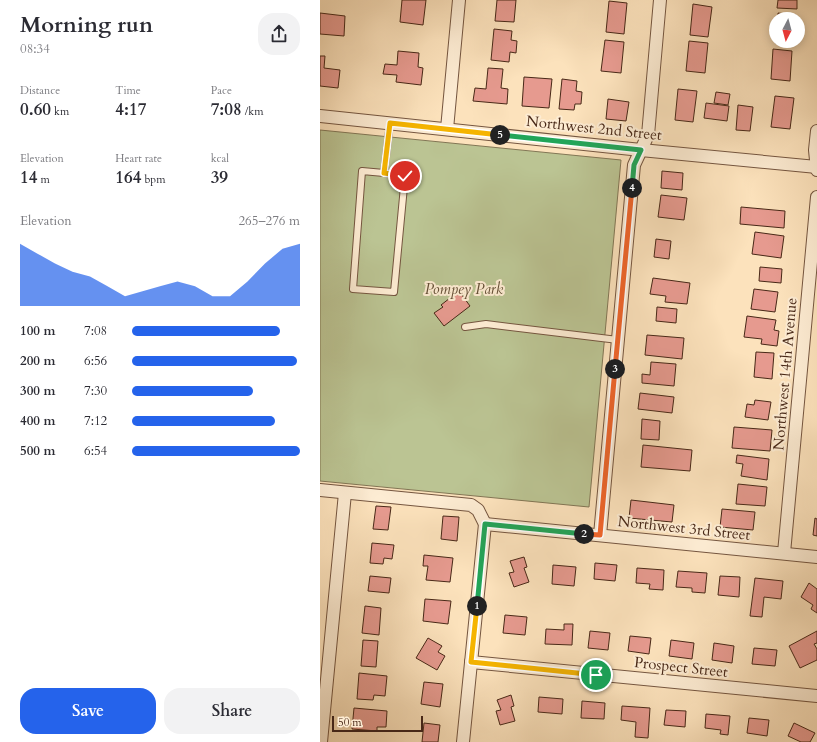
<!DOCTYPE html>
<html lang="en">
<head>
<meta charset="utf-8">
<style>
  body { margin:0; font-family:Cardo,serif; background:#f2f2f3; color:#2b2b33; height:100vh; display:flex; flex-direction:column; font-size:15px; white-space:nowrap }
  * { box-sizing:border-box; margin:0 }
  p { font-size:13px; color:#7c7c81 }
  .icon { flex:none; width:22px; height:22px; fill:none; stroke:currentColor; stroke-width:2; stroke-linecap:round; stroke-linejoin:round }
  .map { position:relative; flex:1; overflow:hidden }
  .side { display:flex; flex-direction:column; background:#fff; width:320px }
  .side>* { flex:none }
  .needle { width:26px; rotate:186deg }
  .fabs { position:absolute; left:449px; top:12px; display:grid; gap:8px }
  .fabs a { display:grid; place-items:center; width:36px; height:36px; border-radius:50%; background:#fff; box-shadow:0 2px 10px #0003; font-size:20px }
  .scale { position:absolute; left:12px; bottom:10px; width:91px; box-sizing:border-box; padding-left:4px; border:2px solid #482817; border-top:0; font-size:11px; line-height:14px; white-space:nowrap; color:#482817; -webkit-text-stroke:3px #fdecd3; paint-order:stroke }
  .pin { position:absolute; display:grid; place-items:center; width:34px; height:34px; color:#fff; margin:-17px; border:2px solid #fff; border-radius:50%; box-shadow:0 1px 4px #0007 }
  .km { position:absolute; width:20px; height:20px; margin:-10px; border-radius:50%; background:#222; color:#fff; font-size:11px; line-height:20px; text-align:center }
  .round { display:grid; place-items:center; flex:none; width:42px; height:42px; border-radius:16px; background:#f2f2f3 }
  .head { display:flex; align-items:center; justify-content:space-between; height:68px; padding:0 20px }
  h1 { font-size:22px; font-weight:700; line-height:30px }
  .figures { display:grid; grid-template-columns:repeat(3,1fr); gap:6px; height:68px; padding:4px 20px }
  .figures div { display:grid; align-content:center }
  .figures b { font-size:17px; font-weight:700 }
  .figures small { font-size:11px; font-weight:400 }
  .figures p { font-size:11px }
  .chart { height:112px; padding:8px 20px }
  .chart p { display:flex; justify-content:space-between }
  .chart svg { width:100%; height:72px; margin-top:4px; fill:#2563eb; opacity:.7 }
  .button { display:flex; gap:8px; margin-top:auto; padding:8px 20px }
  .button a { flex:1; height:46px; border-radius:16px; background:#2563eb; color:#fff; font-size:16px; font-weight:700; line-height:46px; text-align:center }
  .button a+a { background:#f2f2f3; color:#2b2b33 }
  ul { padding:0 20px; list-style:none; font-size:13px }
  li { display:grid; grid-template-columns:64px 48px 1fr; align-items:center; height:30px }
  li i { height:10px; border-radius:5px; background:#2563eb }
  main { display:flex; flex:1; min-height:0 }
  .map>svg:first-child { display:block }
  .green { fill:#bbc493; stroke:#827655 }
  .building { fill:#e69a8f; stroke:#482817 }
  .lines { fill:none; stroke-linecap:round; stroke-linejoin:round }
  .lane-casing { stroke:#755640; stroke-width:8 }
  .street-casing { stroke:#755640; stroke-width:14 }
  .lane { stroke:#fdecd3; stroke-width:6 }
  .street { stroke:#fdecd3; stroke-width:12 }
  .split-1-casing { stroke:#fff; stroke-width:8 }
  .split-2-casing { stroke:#fff; stroke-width:8 }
  .split-3-casing { stroke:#fff; stroke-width:8 }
  .split-4-casing { stroke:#fff; stroke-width:8 }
  .split-5-casing { stroke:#fff; stroke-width:8 }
  .split-6-casing { stroke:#fff; stroke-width:8 }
  .split-1 { stroke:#f5b400; stroke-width:5 }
  .split-2 { stroke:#22a559; stroke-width:5 }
  .split-3 { stroke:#f0652b; stroke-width:5 }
  .split-4 { stroke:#f0652b; stroke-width:5 }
  .split-5 { stroke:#22a559; stroke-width:5 }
  .split-6 { stroke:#f5b400; stroke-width:5 }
  .labels { text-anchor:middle; stroke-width:4; stroke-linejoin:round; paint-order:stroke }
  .street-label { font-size:15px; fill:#482817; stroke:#fdecd3 }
  .park-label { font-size:15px; font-style:italic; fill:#654f36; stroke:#fdecd3 }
</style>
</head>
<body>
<main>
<section class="side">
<div class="head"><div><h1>Morning run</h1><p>08:34</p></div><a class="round"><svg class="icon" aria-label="share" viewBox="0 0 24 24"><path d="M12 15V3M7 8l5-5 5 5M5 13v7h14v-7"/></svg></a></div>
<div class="figures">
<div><p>Distance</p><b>0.60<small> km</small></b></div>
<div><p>Time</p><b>4:17</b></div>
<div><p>Pace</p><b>7:08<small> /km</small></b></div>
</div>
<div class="figures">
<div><p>Elevation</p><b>14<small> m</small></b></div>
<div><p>Heart rate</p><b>164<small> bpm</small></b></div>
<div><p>kcal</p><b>39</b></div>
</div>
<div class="chart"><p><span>Elevation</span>265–276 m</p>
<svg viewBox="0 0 160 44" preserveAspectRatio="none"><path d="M0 44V6L10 12L20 18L30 23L40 26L50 32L60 38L70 35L80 32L90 29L100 32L110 38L120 38L130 29L140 18L150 9L160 6V44z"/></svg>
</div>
<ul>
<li><b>100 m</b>7:08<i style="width:88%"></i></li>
<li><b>200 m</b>6:56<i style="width:98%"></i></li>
<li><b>300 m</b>7:30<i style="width:72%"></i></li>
<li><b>400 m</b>7:12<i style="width:85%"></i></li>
<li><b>500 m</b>6:54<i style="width:100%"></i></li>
</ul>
<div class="button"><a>Save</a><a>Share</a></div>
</section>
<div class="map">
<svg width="497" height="742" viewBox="0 0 497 742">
  <rect width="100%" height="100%" fill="#fce2bc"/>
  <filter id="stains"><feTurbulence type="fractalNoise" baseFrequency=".005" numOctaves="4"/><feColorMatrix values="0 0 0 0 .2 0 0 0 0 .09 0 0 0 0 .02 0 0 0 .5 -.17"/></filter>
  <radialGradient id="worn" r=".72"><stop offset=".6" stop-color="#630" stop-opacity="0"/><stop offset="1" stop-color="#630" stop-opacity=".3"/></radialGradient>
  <path class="green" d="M 0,130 L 301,160 L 269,507 L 0,481 Z"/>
  <g class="building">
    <path d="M 82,0 L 106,0 L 103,25 L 80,22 Z"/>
    <path d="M 177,0 L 196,0 L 194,22 L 175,21 Z"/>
    <path d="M 458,0 L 477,0 L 477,9 L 457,8 Z"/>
    <path d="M 289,1 L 307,3 L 304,34 L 286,32 Z"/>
    <path d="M 373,4 L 392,7 L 388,37 L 370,35 Z"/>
    <path d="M 0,13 L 25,16 L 24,36 L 0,34 Z"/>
    <path d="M 458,13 L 476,15 L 476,19 L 458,19 Z"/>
    <path d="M 174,29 L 192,31 L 191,40 L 197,41 L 196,53 L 190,52 L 189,62 L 171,60 Z"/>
    <path d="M 456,31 L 456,41 L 473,41 L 473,45 L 455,43 Z"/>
    <path d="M 285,40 L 304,42 L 301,73 L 281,71 Z"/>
    <path d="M 369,41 L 388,43 L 385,73 L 366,71 Z"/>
    <path d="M 453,49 L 472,51 L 470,81 L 451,79 Z"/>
    <path d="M 78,51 L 99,53 L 98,67 L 103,68 L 101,85 L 76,82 L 77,75 L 63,74 L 65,64 L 77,65 Z"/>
    <path d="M 0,56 L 5,56 L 4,68 L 20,70 L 18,88 L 0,86 Z"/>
    <path d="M 168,68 L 183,69 L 181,88 L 188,89 L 187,104 L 153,101 L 155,88 L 166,89 Z"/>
    <path d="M 204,77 L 232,79 L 229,108 L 202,106 Z"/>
    <path d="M 242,79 L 257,81 L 256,91 L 262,92 L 261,104 L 255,104 L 254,110 L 239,109 Z"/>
    <path d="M 358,89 L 377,91 L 373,122 L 355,120 Z"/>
    <path d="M 396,92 L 410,94 L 408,105 L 394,103 Z"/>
    <path d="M 455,96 L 474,98 L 470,129 L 451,127 Z"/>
    <path d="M 288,99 L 309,102 L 306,121 L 286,119 Z"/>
    <path d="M 386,103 L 409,106 L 407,121 L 384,118 Z"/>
    <path d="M 418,105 L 433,107 L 430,131 L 416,130 Z"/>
    <path d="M 342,171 L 363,173 L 362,190 L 341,188 Z"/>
    <path d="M 341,195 L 367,198 L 364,220 L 338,217 Z"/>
    <path d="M 421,207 L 465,211 L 464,228 L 420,224 Z"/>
    <path d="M 435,232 L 464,236 L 461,258 L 432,254 Z"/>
    <path d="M 336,239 L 351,241 L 349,259 L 334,257 Z"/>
    <path d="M 440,267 L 462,269 L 461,283 L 439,281 Z"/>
    <path d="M 333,278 L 370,283 L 367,304 L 345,302 L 346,296 L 330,294 Z"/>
    <path d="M 434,289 L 458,292 L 455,312 L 431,309 Z"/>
    <path d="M 139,291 L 150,306 L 124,326 L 114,313 L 123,307 L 121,305 Z"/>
    <path d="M 337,307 L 357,309 L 356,323 L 336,321 Z"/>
    <path d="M 427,316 L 456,320 L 454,330 L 459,331 L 457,346 L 441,344 L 442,339 L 424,337 Z"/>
    <path d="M 327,335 L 364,338 L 362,359 L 325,355 Z"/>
    <path d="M 436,352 L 454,353 L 452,379 L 434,377 Z"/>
    <path d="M 331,362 L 356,364 L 354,386 L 322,383 L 322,374 L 330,375 Z"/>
    <path d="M 320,393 L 354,397 L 352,413 L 318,409 Z"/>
    <path d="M 435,400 L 451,402 L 448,420 L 425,417 L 427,404 L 434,405 Z"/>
    <path d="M 322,419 L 340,421 L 339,440 L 321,439 Z"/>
    <path d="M 414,427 L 452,430 L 450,451 L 412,448 Z"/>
    <path d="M 323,445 L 372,450 L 370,471 L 321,467 Z"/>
    <path d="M 417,455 L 449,459 L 447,480 L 421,476 L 423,464 L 416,463 Z"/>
    <path d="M 418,484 L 447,487 L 445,506 L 416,504 Z"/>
    <path d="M 311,500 L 354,505 L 352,522 L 309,518 Z"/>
    <path d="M 56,506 L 71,507 L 68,530 L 53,529 Z"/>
    <path d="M 402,509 L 435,512 L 433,530 L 400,527 Z"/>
    <path d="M 123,516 L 139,517 L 137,541 L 121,539 Z"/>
    <path d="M 495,518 L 497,519 L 497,536 L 493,535 Z"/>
    <path d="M 52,543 L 74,545 L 72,559 L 64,558 L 63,564 L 50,563 Z"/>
    <path d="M 104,555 L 133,558 L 130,582 L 106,580 L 108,566 L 103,566 Z"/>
    <path d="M 204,557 L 207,567 L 204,568 L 209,582 L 194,587 L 189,573 L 194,572 L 190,561 Z"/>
    <path d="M 275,563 L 297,565 L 295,581 L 274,579 Z"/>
    <path d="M 233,565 L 256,567 L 254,586 L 232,584 Z"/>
    <path d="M 317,568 L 344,570 L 343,590 L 329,589 L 330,584 L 316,583 Z"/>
    <path d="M 358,571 L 387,573 L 385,593 L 372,592 L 372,588 L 356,587 Z"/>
    <path d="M 50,576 L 71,578 L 69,593 L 48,591 Z"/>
    <path d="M 400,576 L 420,577 L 419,597 L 398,595 Z"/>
    <path d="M 435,578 L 463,581 L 461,599 L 444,597 L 442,617 L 430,616 Z"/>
    <path d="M 489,583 L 497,589 L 497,613 L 491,609 L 493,605 L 481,597 Z"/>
    <path d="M 105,599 L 131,601 L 128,624 L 103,621 Z"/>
    <path d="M 45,606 L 61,608 L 59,635 L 42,633 Z"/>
    <path d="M 185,615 L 207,617 L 205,635 L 183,633 Z"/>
    <path d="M 244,624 L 253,624 L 252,645 L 225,644 L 226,629 L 244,630 Z"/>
    <path d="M 270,631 L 290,633 L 288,650 L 268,648 Z"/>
    <path d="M 497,631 L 497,643 L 494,644 L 497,649 L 497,660 L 480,668 L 469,646 Z"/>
    <path d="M 310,636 L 331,638 L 329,654 L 308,651 Z"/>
    <path d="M 108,638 L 122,646 L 118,652 L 125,656 L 117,670 L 96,658 Z"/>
    <path d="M 43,640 L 58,641 L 56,667 L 41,666 Z"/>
    <path d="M 351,640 L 374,643 L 372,659 L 349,656 Z"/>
    <path d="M 394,643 L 414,646 L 412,663 L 392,660 Z"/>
    <path d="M 434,648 L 457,650 L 455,666 L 432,664 Z"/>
    <path d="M 39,673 L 67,676 L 65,696 L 54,695 L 53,700 L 37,699 Z"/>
    <path d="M 104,682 L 123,684 L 120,707 L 101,704 Z"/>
    <path d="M 191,695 L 194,706 L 191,707 L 195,721 L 180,725 L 176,711 L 181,710 L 177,700 Z"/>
    <path d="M 219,697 L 243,699 L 242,714 L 218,712 Z"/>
    <path d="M 262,701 L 285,703 L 284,719 L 261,718 Z"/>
    <path d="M 302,706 L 330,708 L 328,738 L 315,737 L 316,722 L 301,720 Z"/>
    <path d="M 34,708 L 67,711 L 66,727 L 57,727 L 57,731 L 32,729 Z"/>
    <path d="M 346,710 L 366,711 L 365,727 L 344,725 Z"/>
    <path d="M 386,714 L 410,716 L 408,735 L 400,734 L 401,730 L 385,728 Z"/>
    <path d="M 429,718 L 449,720 L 447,736 L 427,733 Z"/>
    <path d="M 104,723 L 120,725 L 118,742 L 102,742 Z"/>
    <path d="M 474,723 L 495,733 L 490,742 L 481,742 L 468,736 Z"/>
  </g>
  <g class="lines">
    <g class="lane-casing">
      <g id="lane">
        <path d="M 64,173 L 42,171 L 33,289 L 74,292 L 85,176 L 64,173 L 70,123"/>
        <path d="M 145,327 L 166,324 L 298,340"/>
      </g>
    </g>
    <g class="street-casing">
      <g id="street">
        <path d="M 0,116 L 321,150 L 497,167"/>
        <path d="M 127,129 L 139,0"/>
        <path d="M 497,131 L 495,150 L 497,170"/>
        <path d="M 0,490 L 151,505 L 158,510 L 165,524"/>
        <path d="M 165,524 L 497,557"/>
        <path d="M 280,535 L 314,165 L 328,135 L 340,0"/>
        <path d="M 464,553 L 497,197"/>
        <path d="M 151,662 L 497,696"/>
        <path d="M 1,742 L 25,493"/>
        <path d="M 143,742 L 165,524"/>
      </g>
    </g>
    <use href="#lane" class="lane"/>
    <use href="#street" class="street"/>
  </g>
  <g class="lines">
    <g class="split-1-casing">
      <path id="split-1" d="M 157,606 L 151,662 L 276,675"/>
    </g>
    <g class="split-2-casing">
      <path id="split-2" d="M 157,606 L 165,524 L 264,534"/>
    </g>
    <g class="split-3-casing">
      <path id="split-3" d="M 264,534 L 280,535 L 295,369"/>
    </g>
    <g class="split-4-casing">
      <path id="split-4" d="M 295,369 L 312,188"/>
    </g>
    <g class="split-5-casing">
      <path id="split-5" d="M 180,135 L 321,150 L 314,165 L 312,188"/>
    </g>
    <g class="split-6-casing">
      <path id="split-6" d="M 85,176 L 64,173 L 70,123 L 180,135"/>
    </g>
    <use href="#split-1" class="split-1"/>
    <use href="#split-2" class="split-2"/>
    <use href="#split-3" class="split-3"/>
    <use href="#split-4" class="split-4"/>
    <use href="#split-5" class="split-5"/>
    <use href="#split-6" class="split-6"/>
  </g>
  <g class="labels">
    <g class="street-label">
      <text transform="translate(274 128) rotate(6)" y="5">Northwest 2nd Street</text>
      <text transform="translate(465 374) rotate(-85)" y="5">Northwest 14th Avenue</text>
      <text transform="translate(364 528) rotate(6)" y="5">Northwest 3rd Street</text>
      <text transform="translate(361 667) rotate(6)" y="5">Prospect Street</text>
    </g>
    <g class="park-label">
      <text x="144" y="294">Pompey Park</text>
    </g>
  </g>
  <rect width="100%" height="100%" filter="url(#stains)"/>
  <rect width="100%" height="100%" fill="url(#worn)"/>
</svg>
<div class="fabs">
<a><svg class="needle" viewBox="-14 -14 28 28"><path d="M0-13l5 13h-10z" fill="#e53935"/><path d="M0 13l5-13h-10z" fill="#7c7c81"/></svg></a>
</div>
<div class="scale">50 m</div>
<div class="pin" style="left:276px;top:675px;background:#1e9e55"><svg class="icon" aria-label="arrive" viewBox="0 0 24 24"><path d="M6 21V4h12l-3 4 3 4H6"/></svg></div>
<div class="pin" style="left:85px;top:176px;background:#d93025"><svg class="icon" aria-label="check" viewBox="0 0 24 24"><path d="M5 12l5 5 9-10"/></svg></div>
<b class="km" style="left:157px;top:606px">1</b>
<b class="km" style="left:264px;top:534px">2</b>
<b class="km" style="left:295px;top:369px">3</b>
<b class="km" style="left:312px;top:188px">4</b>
<b class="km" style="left:180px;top:135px">5</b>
</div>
</main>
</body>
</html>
